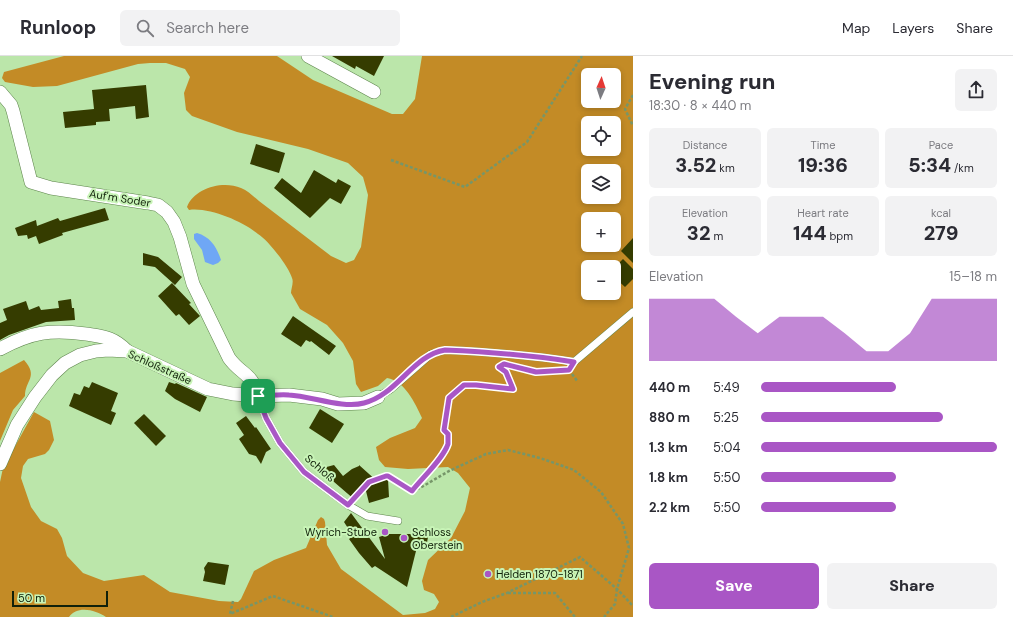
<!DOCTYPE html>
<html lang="en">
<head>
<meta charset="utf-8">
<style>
  body { margin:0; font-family:"DM Sans",sans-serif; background:#f2f2f3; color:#2b2b33; height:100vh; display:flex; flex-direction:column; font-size:15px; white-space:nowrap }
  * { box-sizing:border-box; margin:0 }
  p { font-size:13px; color:#7c7c81 }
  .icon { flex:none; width:22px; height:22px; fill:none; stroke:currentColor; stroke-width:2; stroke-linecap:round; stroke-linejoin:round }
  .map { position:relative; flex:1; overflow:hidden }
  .details { display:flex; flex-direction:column; background:#fff; width:380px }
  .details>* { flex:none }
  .needle { width:26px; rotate:3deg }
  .controls { position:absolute; left:581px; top:12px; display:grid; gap:8px }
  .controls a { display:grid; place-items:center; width:40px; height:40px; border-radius:6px; background:#fff; box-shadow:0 2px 6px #0003; font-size:20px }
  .scale { position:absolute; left:12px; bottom:10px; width:96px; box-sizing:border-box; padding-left:4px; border:2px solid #11210a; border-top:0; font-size:11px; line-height:14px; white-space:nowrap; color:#11210a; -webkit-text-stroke:3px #c8f4b7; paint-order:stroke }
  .pin { position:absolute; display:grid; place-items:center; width:34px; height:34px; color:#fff; margin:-17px; border-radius:8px; box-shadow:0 2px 6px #0006 }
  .round { display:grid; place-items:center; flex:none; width:42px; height:42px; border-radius:6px; background:#f2f2f3 }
  .summary { display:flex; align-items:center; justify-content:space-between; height:68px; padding:0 16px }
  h1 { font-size:22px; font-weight:800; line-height:30px }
  .stats { display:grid; grid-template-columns:repeat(3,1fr); gap:6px; height:68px; padding:4px 16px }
  .stats div { display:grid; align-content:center; border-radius:6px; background:#f2f2f3; text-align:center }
  .stats b { font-size:20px; font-weight:800 }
  .stats small { font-size:11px; font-weight:400 }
  .stats p { font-size:11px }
  .chart { height:112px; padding:8px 16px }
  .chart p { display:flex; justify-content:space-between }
  .chart svg { width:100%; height:72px; margin-top:4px; fill:#a956c5; opacity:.7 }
  .button { display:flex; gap:8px; margin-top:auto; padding:8px 16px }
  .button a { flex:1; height:46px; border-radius:6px; background:#a956c5; color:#fff; font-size:16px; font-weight:800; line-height:46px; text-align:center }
  .button a+a { background:#f2f2f3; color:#2b2b33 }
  ul { padding:0 16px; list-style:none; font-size:13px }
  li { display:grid; grid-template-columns:64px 48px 1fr; align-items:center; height:30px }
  li i { height:10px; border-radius:5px; background:#a956c5 }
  header { display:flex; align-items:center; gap:24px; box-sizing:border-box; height:56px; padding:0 20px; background:#fff; border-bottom:1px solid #e1e1e2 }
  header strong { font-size:19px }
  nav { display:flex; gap:22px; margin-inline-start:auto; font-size:14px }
  .search { width:280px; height:36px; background:#f2f2f3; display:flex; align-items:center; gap:10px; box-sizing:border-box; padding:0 14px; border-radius:6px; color:#7c7c81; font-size:15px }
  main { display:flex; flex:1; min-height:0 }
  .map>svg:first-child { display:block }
  .forest { fill:#c38b26; fill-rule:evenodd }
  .water { fill:#6fa7f5 }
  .building { fill:#353c00 }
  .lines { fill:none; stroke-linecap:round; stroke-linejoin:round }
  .lane-casing { stroke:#5d844c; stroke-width:8 }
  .street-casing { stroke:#5d844c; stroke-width:14 }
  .path { stroke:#769669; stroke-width:2.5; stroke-dasharray:3 2; stroke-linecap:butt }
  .lane { stroke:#fff; stroke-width:7 }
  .street { stroke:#fff; stroke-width:13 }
  .route-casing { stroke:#fff; stroke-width:8 }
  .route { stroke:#a956c5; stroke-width:5 }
  .poi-dot { fill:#a956c5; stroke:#c8f4b7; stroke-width:1.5 }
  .labels { text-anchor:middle; stroke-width:4; stroke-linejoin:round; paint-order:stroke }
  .street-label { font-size:11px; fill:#11210a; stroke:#c8f4b7 }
  .poi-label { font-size:11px; fill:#11210a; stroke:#c8f4b7; text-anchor:start }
</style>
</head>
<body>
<header>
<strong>Runloop</strong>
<div class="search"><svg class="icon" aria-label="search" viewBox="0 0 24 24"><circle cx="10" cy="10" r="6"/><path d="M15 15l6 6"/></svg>Search here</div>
<nav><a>Map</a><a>Layers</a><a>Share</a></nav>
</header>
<main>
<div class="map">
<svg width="633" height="561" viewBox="0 0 633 561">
  <rect width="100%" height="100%" fill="#bbe6aa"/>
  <g class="forest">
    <path d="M 64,0 L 277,0 L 313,24 L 392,58 L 403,58 L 415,43 L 422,0 L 633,0 L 633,561 L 106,561 C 96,554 77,549 69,561 L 0,561 L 0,426 L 3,412 L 34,356 L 50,365 L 54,384 L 49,394 L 45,398 L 28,403 L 23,410 L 21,422 L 31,451 L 41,465 L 57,473 L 62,482 L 67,500 L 83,517 L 104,525 L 144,519 L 170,536 L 219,545 L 238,546 L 241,543 L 254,515 L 274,504 L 306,492 L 318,464 L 321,461 L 324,463 L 325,466 L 327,489 L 341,513 L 403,559 L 425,557 L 435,553 L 439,546 L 434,538 L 424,534 L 422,525 L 428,504 L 451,482 L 465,455 L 470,432 L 458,417 L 448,411 L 408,413 L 385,411 L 379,404 L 376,391 L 390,382 L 415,372 L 422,362 C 415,347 405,325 387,322 L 378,330 L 361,336 L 356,328 L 353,305 L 343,287 L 327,269 L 300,253 L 291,237 C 291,233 294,226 292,222 C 289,211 268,184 258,178 C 242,165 209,151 189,154 L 187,151 C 194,132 223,124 241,132 C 248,135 253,140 259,145 L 331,200 L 346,207 L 354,204 L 361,191 L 368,139 L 363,121 L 348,107 L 308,93 L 237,76 L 192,60 L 186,54 L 184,37 L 190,21 L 185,13 L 166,7 L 150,7 L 138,8 L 57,30 L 33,31 L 5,26 L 2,22 L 4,16 ZM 588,19 L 614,19 L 614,45 L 588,45 ZM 588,67 L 614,67 L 614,93 L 588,93 ZM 588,115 L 614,115 L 614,141 L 588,141 ZM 588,163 L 614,163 L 614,189 L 588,189 ZM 588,211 L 614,211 L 614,237 L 588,237 Z"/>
    <path d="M 24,304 C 39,321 25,324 25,340 L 13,354 L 0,385 L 0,317 Z"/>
  </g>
  <path class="water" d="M 197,177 C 211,181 217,192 221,204 L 218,207 L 213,209 L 205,206 L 202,194 L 194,183 L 194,178 Z"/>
  <g class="building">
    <path d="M 332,0 L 384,0 L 374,20 L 356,10 L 355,13 Z"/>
    <path d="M 146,29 L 149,61 L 136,63 L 135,50 L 109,53 L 110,65 L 96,66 L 96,69 L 65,72 L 63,56 L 94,53 L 92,34 Z"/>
    <path d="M 256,88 L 285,97 L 279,117 L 250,108 Z"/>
    <path d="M 314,114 L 336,127 L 338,123 L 351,130 L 341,148 L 330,142 L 310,162 L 274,132 L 282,122 L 301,137 Z"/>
    <path d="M 105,152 L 109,164 L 62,177 L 63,179 L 39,188 L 36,180 L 28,183 L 27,179 L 18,180 L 15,172 L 36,164 L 37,170 L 58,162 L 60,165 Z"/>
    <path d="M 633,182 L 633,207 L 621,195 Z"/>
    <path d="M 143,197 L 158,201 L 182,221 L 175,229 L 155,211 L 143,209 Z"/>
    <path d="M 623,203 L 633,213 L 633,223 L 625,231 L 614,221 L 614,212 Z"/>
    <path d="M 172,227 L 191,247 L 189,248 L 200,260 L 189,269 L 179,258 L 176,260 L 158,240 Z"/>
    <path d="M 71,243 L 72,252 L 74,252 L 75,264 L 46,266 L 9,279 L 0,284 L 0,267 L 7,264 L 3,253 L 26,245 L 29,254 L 39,250 L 41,254 L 59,252 L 58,245 Z"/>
    <path d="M 293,260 L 336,290 L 329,299 L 311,285 L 310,286 L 306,284 L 301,291 L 281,278 Z"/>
    <path d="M 92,326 L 118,337 L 111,355 L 116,357 L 111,369 L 69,350 L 74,337 L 80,339 L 84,330 L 89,332 Z"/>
    <path d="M 169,326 L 175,328 L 176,327 L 207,341 L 200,356 L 175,343 L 165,335 Z"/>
    <path d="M 320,353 L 344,368 L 332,387 L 309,372 Z"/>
    <path d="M 144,358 L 166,380 L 156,390 L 134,367 Z"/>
    <path d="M 246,360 L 255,372 L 256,371 L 271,393 L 266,396 L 261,408 L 256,400 L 249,398 L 239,383 L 244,379 L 236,367 Z"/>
    <path d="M 334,409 L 343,420 L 352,413 L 359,410 L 359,409 L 378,426 L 388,423 L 389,441 L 369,447 L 364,427 L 355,436 L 358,441 L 355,444 L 319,413 Z"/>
    <path d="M 351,457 L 385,503 L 379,481 L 388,478 L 419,478 L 419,480 L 428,481 L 426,492 L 417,491 L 407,531 L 375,510 L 372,512 L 359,497 L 349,483 L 353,480 L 344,466 Z"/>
    <path d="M 208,506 L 229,509 L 225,529 L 203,525 L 205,516 L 204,512 Z"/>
  </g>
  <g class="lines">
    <g class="lane-casing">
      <g id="lane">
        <path d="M 258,340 L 266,362 L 280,387 L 304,416 L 348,449 L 367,460 L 398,465"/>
        <path d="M 378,341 L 391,333 L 431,298 L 445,294 C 489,296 531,299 574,306 L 633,256"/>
      </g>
    </g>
    <g class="street-casing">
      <g id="street">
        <path d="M 308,0 L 374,36"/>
        <path d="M 0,36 L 11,49 L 13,55 L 31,126 L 51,132 L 148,147 L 158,149 L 167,156 L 174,166 L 180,181 L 193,228 L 229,302 C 241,319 252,316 258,340"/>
        <path d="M 0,293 C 31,276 51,273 86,278 C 105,281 113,281 127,295"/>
        <path d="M 0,408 L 17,369 L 35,341 L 52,319 L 65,307 L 80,299 L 96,295 L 108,294 L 127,295 L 208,333 L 233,338 L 258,340 L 289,339 L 322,343 L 338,348 L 364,347 L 378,341"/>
      </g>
    </g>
    <g class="path">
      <path d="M 633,39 L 625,53 L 633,70"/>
      <path d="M 391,104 L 465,131 L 527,86 L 582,0"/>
      <path d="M 569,314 L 578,326"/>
      <path d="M 412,435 L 420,432 L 449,415 L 486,398 L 508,394 L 540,402 L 574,414 L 601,436 L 623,468 L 629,492 L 617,533 L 615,548 L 604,561"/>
      <path d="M 412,435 C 426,418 447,401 448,378 L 444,374 L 449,342 L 463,329 L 476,329 L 513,333 L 506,316 L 499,311 L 504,308 L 536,317 L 556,314"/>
      <path d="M 354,442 L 369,426 L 388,420 L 412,435"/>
      <path d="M 508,537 L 555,537 L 575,561"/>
      <path d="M 233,545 L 230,558 L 273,540 L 333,561"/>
      <path d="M 451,561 L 482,546 L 507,537 L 580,501 L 617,533 L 633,550"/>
    </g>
    <use href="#lane" class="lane"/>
    <use href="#street" class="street"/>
  </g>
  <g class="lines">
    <g class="route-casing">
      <path id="route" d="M 445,294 C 489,296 531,299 574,306 L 569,314 L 536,316 L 504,308 L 499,311 L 506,316 L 513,333 L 476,329 L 464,329 L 449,342 L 444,374 L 448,378 C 448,381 448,385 448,388 C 443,403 422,422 412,435 L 388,420 L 386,420 L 369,426 L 348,449 L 304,416 L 280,387 L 266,362 L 258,340 C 268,340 279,338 289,339 C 311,340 343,353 364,347 C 397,339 413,299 445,294 Z"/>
    </g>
    <use href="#route" class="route"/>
  </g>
  <g class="poi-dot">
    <circle cx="385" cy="476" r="4"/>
    <circle cx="404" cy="482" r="4"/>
    <circle cx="488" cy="518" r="4"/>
  </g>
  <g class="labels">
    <g class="street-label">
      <text transform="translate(120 142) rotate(9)" y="4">Auf'm Soder</text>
      <text transform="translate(160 311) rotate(24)" y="4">Schloßstraße</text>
      <text transform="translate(320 412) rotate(41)" y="4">Schloß</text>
    </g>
    <g class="poi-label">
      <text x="377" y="480" text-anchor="end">Wyrich-Stube</text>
      <text x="412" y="480">Schloss<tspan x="412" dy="13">Oberstein</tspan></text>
      <text x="496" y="522">Helden 1870-1871</text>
    </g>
  </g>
</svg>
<div class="controls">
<a><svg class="needle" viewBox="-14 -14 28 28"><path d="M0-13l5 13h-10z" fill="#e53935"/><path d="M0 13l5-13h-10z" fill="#7c7c81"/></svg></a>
<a><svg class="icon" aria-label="locate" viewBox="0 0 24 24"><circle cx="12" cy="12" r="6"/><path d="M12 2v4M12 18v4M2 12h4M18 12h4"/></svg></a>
<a><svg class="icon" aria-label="layers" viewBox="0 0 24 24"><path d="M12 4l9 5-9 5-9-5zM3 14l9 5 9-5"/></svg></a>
<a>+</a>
<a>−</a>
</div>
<div class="scale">50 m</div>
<div class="pin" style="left:258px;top:340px;background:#1e9e55"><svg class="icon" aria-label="arrive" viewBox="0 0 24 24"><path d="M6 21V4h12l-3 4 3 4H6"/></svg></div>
</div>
<section class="details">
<div class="summary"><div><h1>Evening run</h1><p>18:30 · 8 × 440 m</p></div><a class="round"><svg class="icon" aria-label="share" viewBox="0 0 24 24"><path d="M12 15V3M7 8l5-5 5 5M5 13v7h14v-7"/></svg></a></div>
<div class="stats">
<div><p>Distance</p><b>3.52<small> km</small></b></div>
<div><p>Time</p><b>19:36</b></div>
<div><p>Pace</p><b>5:34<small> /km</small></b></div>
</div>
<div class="stats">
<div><p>Elevation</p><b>32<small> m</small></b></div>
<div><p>Heart rate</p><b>144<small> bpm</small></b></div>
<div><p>kcal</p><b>279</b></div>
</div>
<div class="chart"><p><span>Elevation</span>15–18 m</p>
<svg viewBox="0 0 160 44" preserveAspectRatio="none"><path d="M0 44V6L10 6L20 6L30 6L40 17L50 27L60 17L70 17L80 17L90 27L100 38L110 38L120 27L130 6L140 6L150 6L160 6V44z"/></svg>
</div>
<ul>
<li><b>440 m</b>5:49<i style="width:57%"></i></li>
<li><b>880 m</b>5:25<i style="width:77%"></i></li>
<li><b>1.3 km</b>5:04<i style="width:100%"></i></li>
<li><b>1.8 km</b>5:50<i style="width:57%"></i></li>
<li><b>2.2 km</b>5:50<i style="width:57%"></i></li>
</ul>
<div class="button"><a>Save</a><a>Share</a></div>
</section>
</main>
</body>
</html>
